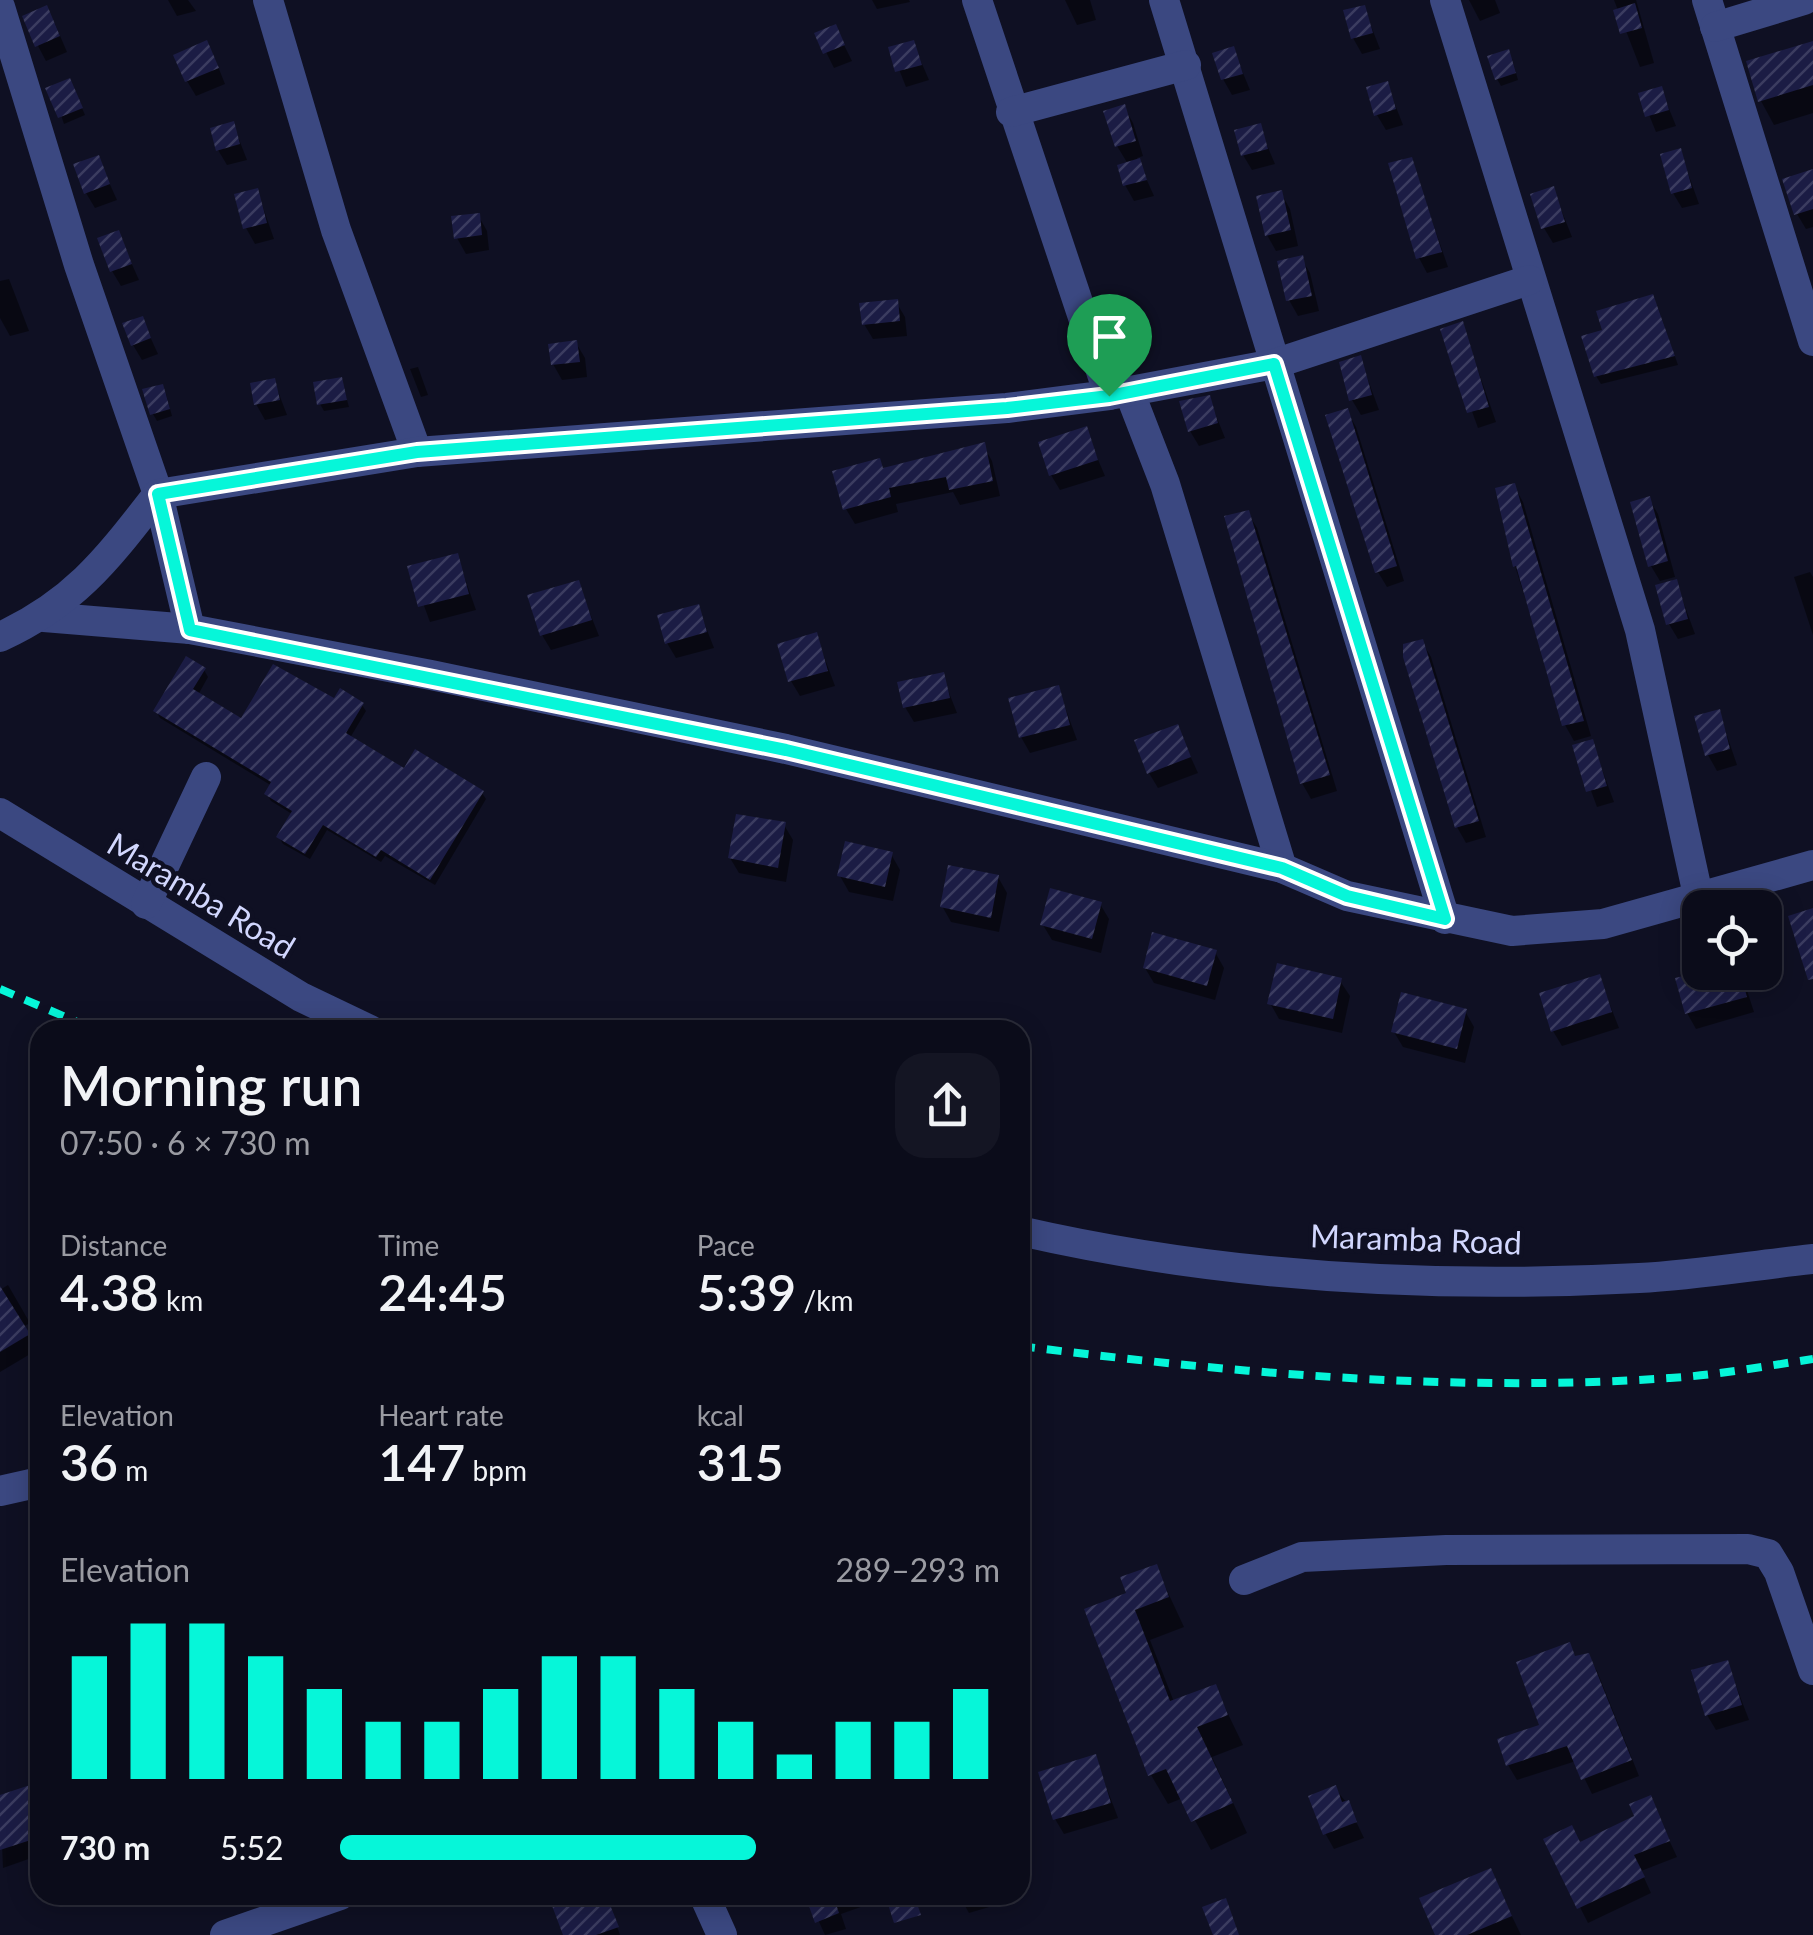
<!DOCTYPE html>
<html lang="en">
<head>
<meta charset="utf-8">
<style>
  body { margin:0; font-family:Lato,sans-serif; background:#141523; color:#f1f3f6; height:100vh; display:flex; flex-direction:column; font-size:38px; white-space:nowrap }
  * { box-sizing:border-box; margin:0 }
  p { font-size:32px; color:#9a9ba2 }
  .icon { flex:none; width:55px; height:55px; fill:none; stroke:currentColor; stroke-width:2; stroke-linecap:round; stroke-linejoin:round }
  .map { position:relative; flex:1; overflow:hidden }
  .panel { position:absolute; left:30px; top:1020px; width:1000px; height:885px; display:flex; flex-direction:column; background:#0b0c1a; border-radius:30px; box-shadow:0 5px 25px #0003,0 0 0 2px #2b2c39 }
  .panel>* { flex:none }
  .fabs { position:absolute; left:1682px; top:890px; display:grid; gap:20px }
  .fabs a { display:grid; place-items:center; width:100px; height:100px; border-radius:20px; background:#0b0c1a; box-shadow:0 5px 25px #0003,0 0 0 2px #2b2c39; font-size:50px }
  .pin { position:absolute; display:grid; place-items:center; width:85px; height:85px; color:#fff; margin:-102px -42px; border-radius:50% 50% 50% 0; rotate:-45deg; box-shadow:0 0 10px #0007 }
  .pin .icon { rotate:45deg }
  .round { display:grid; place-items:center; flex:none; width:105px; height:105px; border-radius:30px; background:#141523 }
  .head { display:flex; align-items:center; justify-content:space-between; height:170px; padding:0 30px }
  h1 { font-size:55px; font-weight:600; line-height:75px }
  .metrics { display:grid; grid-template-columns:repeat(3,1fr); gap:15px; height:170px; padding:10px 30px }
  .metrics div { display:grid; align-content:center }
  .metrics b { font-size:50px; font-weight:600 }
  .metrics small { font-size:28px; font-weight:400 }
  .metrics p { font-size:28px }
  .chart { height:280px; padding:20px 30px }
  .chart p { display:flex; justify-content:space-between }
  .chart svg { width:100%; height:180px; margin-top:10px; stroke:#06f6d9; stroke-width:6 }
  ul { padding:0 30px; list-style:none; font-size:32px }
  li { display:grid; grid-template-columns:160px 120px 1fr; align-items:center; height:75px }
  li i { height:25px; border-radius:12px; background:#06f6d9 }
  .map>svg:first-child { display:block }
  .shadow { fill:#0007 }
  .building { fill:url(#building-hatch) }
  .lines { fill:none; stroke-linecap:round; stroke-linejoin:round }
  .minor { stroke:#3b4881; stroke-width:30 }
  .rail { stroke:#06f6d9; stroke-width:8; stroke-dasharray:15 12; stroke-linecap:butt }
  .route-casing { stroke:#fff; stroke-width:20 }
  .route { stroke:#06f6d9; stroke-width:12 }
  .labels { text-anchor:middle; stroke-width:9; stroke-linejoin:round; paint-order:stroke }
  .street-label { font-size:32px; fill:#d2d7fe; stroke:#0f1023 }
</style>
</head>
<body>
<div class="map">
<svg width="1813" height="1935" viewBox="0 0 1813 1935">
  <defs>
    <pattern id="building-hatch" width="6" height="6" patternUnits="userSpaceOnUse" patternTransform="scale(2.5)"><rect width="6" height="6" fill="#1b1c44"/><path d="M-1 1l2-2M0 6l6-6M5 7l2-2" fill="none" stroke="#3b3c60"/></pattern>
  </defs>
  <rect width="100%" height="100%" fill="#0f1023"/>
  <g class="shadow">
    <path d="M 188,0 L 196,11 L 177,16 L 168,0 Z"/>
    <path d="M 872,0 L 909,0 L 910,2 L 877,9 Z"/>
    <path d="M 1065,0 L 1090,0 L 1096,20 L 1077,25 Z"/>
    <path d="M 1469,0 L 1495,0 L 1500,13 L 1480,21 Z"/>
    <path d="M 1614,0 L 1636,0 L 1654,63 L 1640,67 Z"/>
    <path d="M 1364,8 L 1380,49 L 1362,54 L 1353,38 Z"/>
    <path d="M 55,24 L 67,52 L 46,61 L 38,46 Z"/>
    <path d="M 835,27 L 852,61 L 834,68 L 817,34 Z"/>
    <path d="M 913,43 L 929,80 L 906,87 L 891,49 Z"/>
    <path d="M 1813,43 L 1813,113 L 1774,125 L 1761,101 Z"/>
    <path d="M 1233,49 L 1250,90 L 1232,95 L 1223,79 Z"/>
    <path d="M 215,59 L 225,84 L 196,96 L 187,81 Z"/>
    <path d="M 1512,59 L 1518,80 L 1501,86 L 1497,79 Z"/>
    <path d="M 1387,84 L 1403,125 L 1386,130 L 1377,115 Z"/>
    <path d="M 73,87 L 85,115 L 64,124 L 52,88 Z"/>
    <path d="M 1661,89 L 1676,126 L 1656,132 L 1641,95 Z"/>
    <path d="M 1124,107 L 1133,123 L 1143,156 L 1137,158 L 1154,196 L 1134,201 L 1125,185 L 1128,164 L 1117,146 Z"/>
    <path d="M 233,124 L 247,160 L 227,165 L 218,150 Z"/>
    <path d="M 1259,126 L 1275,164 L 1252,170 L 1243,155 Z"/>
    <path d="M 1680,151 L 1699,204 L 1682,208 L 1673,193 Z"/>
    <path d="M 98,158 L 117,200 L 95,208 L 86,193 Z"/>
    <path d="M 1411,160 L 1448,267 L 1427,273 L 1419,258 Z"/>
    <path d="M 1813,172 L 1813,227 L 1806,229 L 1797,214 Z"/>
    <path d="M 1553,189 L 1572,237 L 1553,243 L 1544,228 Z"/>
    <path d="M 257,190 L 274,239 L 255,244 L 246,228 Z"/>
    <path d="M 1281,193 L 1290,209 L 1298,246 L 1276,251 L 1267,235 Z"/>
    <path d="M 478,215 L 487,231 L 489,250 L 466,254 L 457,238 Z"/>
    <path d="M 118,233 L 139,280 L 121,286 L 112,271 Z"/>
    <path d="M 1301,258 L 1310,273 L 1319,311 L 1298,316 L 1289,300 Z"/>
    <path d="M 9,279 L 29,331 L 10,336 L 0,318 L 0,281 Z"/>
    <path d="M 896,302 L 905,317 L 907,336 L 873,339 L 864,324 Z"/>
    <path d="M 1657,305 L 1678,365 L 1601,384 L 1596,376 L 1605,332 Z"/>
    <path d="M 142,319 L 158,354 L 142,360 L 133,345 Z"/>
    <path d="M 1462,324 L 1496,422 L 1478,428 L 1443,331 Z"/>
    <path d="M 576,343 L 585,358 L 587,377 L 562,380 L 553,364 Z"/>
    <path d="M 1360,358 L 1379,410 L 1361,415 L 1352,400 Z"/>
    <path d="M 418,367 L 428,395 L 421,397 L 410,369 Z"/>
    <path d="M 341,379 L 349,407 L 324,411 L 320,404 Z"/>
    <path d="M 274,381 L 287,415 L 265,420 L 256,404 Z"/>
    <path d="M 166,394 L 172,416 L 157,421 L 153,414 Z"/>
    <path d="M 1209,398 L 1225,438 L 1199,446 L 1190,431 Z"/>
    <path d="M 1347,411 L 1356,427 L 1404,581 L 1387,587 L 1378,572 Z"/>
    <path d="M 1085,429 L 1105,476 L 1060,490 L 1051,475 Z"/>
    <path d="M 983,445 L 992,461 L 1000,496 L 960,505 L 953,492 L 896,504 L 898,512 L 855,524 L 846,509 L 879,461 L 885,471 Z"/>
    <path d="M 1514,486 L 1523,502 L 1591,736 L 1574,741 L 1565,725 L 1515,566 Z"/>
    <path d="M 1649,499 L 1658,514 L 1675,577 L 1660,581 L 1651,566 Z"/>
    <path d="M 1248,513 L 1257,528 L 1337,791 L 1311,799 L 1302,783 Z"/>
    <path d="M 457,556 L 476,610 L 430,622 L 410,568 Z"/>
    <path d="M 1810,572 L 1813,577 L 1813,635 L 1794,577 Z"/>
    <path d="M 1676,582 L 1695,634 L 1678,639 L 1669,624 Z"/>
    <path d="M 578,583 L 599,636 L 551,650 L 542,635 Z"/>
    <path d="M 698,607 L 714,648 L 676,658 L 667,643 Z"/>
    <path d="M 816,635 L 835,686 L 800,696 L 791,681 Z"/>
    <path d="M 1422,642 L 1431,657 L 1486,837 L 1466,843 L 1457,827 Z"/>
    <path d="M 204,670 L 208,677 L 198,695 L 242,721 L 335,701 L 362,705 L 366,711 L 350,738 L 405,772 L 482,793 L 486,799 L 435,885 L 385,856 L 381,862 L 327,830 L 310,859 L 283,844 L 279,837 L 292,814 L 271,801 L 267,794 L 272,786 L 160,718 L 156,711 Z"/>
    <path d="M 942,675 L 957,713 L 914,722 L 905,707 Z"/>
    <path d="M 1058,688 L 1077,740 L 1030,753 L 1021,737 Z"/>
    <path d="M 1719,712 L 1737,765 L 1717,771 L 1708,755 Z"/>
    <path d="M 1177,727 L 1198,773 L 1158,788 L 1149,773 Z"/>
    <path d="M 1592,742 L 1614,802 L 1597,807 L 1575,747 Z"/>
    <path d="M 784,825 L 793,840 L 786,882 L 739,873 L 730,858 Z"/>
    <path d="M 891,854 L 900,870 L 893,901 L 849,892 L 840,876 Z"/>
    <path d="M 998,877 L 1007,893 L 999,932 L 951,922 L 942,906 Z"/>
    <path d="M 1100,904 L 1109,919 L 1101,953 L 1052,940 L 1043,925 Z"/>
    <path d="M 1215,952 L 1224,968 L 1215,1000 L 1154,983 L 1145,968 Z"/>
    <path d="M 1704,972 L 1741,972 L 1754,1012 L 1696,1029 L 1687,1013 Z"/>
    <path d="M 1599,977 L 1619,1028 L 1562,1046 L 1553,1031 Z"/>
    <path d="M 1340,981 L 1350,996 L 1342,1033 L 1279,1019 L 1270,1003 Z"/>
    <path d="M 1465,1011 L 1474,1027 L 1465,1063 L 1403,1047 L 1394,1032 Z"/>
    <path d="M 8,1285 L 30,1323 L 23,1327 L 37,1350 L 0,1372 L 0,1290 Z"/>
    <path d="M 40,1557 L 40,1591 L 31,1575 Z"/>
    <path d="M 1156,1567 L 1184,1627 L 1150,1640 L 1174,1702 L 1215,1687 L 1243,1745 L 1212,1757 L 1247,1833 L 1211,1850 L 1183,1798 L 1168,1804 L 1151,1775 L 1130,1595 Z"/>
    <path d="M 1569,1645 L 1576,1658 L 1588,1656 L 1597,1671 L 1639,1776 L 1592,1794 L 1576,1761 L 1517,1780 L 1508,1765 L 1542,1727 Z"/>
    <path d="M 1727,1662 L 1749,1720 L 1716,1730 L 1707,1715 Z"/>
    <path d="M 1095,1757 L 1118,1818 L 1064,1834 L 1055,1819 Z"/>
    <path d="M 29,1788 L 40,1810 L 40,1855 L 3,1868 L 0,1798 Z"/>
    <path d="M 1335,1789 L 1347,1803 L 1364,1838 L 1334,1849 L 1325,1833 Z"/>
    <path d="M 1650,1799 L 1677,1857 L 1641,1871 L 1651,1893 L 1588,1923 L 1546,1840 L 1581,1845 L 1637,1818 Z"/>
    <path d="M 1490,1871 L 1521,1935 L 1437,1935 Z"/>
    <path d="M 567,1895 L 606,1895 L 620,1935 L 566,1935 Z"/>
    <path d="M 807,1895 L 882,1895 L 883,1899 L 841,1914 L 846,1929 L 825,1935 Z"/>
    <path d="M 959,1895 L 996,1895 L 999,1904 L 969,1913 Z"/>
  </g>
  <g class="building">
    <path d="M 1635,3 L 1642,28 L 1620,34 L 1613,10 Z"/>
    <path d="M 47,5 L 60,36 L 35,47 L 22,16 Z"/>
    <path d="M 1365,5 L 1373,33 L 1351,39 L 1343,10 Z"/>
    <path d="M 836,24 L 845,45 L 823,54 L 814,33 Z"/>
    <path d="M 207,40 L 219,68 L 185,82 L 173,55 Z"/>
    <path d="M 914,40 L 922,65 L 895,72 L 888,47 Z"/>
    <path d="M 1813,41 L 1813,85 L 1758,102 L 1746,61 Z"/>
    <path d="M 1234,46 L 1243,74 L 1221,80 L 1212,53 Z"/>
    <path d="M 1509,49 L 1516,73 L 1495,80 L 1487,56 Z"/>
    <path d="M 70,78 L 83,108 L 58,118 L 45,88 Z"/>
    <path d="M 1388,81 L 1396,109 L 1374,116 L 1366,87 Z"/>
    <path d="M 1662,86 L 1669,110 L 1645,117 L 1638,93 Z"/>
    <path d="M 1125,104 L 1136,141 L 1115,147 L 1103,111 Z"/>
    <path d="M 234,121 L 240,144 L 216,151 L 210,128 Z"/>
    <path d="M 1261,123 L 1268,149 L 1241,156 L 1234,130 Z"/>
    <path d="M 1681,148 L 1692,188 L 1671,194 L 1660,154 Z"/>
    <path d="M 99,155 L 110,184 L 84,194 L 73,164 Z"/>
    <path d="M 1412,157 L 1442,252 L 1416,259 L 1388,163 Z"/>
    <path d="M 1140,158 L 1147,180 L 1123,186 L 1117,165 Z"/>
    <path d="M 1813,169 L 1813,209 L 1794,215 L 1782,179 Z"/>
    <path d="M 1554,186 L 1565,222 L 1541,229 L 1530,194 Z"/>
    <path d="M 258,188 L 267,223 L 243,229 L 234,194 Z"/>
    <path d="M 1282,190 L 1291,230 L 1265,236 L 1256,196 Z"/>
    <path d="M 480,213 L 482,235 L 454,239 L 451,216 Z"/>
    <path d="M 119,230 L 132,264 L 110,272 L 97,238 Z"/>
    <path d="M 1303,255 L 1312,296 L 1286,301 L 1277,261 Z"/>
    <path d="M 1653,294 L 1675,356 L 1594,377 L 1581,336 L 1602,330 L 1596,311 Z"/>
    <path d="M 898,299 L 900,321 L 862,325 L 859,303 Z"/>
    <path d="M 143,316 L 151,338 L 131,346 L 122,323 Z"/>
    <path d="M 1463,321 L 1489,407 L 1467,413 L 1440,329 Z"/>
    <path d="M 577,340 L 580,362 L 551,365 L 548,344 Z"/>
    <path d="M 1361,355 L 1372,395 L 1349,401 L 1339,362 Z"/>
    <path d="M 342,377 L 347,400 L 317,405 L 313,382 Z"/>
    <path d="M 275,378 L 280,400 L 254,405 L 250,383 Z"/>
    <path d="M 163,384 L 170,409 L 150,415 L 142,389 Z"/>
    <path d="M 1210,395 L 1218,423 L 1188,432 L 1179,401 Z"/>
    <path d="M 1348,408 L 1397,566 L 1375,573 L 1325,415 Z"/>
    <path d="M 1087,426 L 1098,460 L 1049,476 L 1038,442 Z"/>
    <path d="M 985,442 L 993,481 L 949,490 L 946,477 L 889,488 L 891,497 L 843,510 L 832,471 L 880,458 L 883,468 Z"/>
    <path d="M 1515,483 L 1584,721 L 1562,726 L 1516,566 L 1513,567 L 1495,488 Z"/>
    <path d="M 1650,496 L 1668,561 L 1648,567 L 1630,502 Z"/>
    <path d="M 1249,510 L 1330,775 L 1300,784 L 1224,516 Z"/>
    <path d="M 458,553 L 469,594 L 418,607 L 407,566 Z"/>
    <path d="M 1677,579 L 1688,619 L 1666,625 L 1655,585 Z"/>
    <path d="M 579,580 L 592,620 L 540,636 L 527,595 Z"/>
    <path d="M 699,604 L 707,632 L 665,644 L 657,615 Z"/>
    <path d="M 817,632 L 828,671 L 788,682 L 777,644 Z"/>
    <path d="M 1423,639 L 1479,821 L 1455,828 L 1403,657 L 1403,644 Z"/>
    <path d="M 186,656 L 206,668 L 193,689 L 241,718 L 273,664 L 334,698 L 340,688 L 364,703 L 346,733 L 404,768 L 415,749 L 484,791 L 430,880 L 381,850 L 376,857 L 323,825 L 305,854 L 276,837 L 292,811 L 264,794 L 271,782 L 153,711 Z"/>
    <path d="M 944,672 L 950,698 L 903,708 L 897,682 Z"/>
    <path d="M 1059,685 L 1070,725 L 1019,738 L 1008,698 Z"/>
    <path d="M 1720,709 L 1730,749 L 1705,756 L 1694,716 Z"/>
    <path d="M 1178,724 L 1191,757 L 1147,774 L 1134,740 Z"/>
    <path d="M 1593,739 L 1607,786 L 1586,792 L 1572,745 Z"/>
    <path d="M 736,814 L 786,822 L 778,868 L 728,858 Z"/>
    <path d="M 845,841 L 893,852 L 885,887 L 837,876 Z"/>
    <path d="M 948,865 L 999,875 L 991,918 L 940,907 Z"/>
    <path d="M 1050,888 L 1102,902 L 1092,939 L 1040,925 Z"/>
    <path d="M 1813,908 L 1813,979 L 1808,980 L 1788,916 Z"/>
    <path d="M 1152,932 L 1217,950 L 1207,986 L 1143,968 Z"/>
    <path d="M 1277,963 L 1342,978 L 1333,1019 L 1267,1004 Z"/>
    <path d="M 1700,972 L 1740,972 L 1747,997 L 1685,1014 L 1675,978 Z"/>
    <path d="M 1600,974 L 1612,1012 L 1551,1032 L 1539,993 Z"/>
    <path d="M 1401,992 L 1467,1009 L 1457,1049 L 1391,1032 Z"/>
    <path d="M 0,1286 L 30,1334 L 0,1352 Z"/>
    <path d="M 1157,1564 L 1169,1597 L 1135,1610 L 1170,1701 L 1216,1684 L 1228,1715 L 1197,1727 L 1233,1803 L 1191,1822 L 1166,1769 L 1148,1776 L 1084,1609 L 1126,1593 L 1120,1577 Z"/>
    <path d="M 1570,1642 L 1575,1656 L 1589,1653 L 1632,1760 L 1581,1780 L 1567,1746 L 1506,1766 L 1497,1739 L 1539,1725 L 1516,1662 Z"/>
    <path d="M 1728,1660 L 1742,1705 L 1705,1716 L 1691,1670 Z"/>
    <path d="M 1096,1754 L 1111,1803 L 1053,1820 L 1038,1772 Z"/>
    <path d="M 30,1785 L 40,1814 L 40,1837 L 0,1850 L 0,1795 Z"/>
    <path d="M 1336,1785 L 1342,1802 L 1349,1800 L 1357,1822 L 1323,1835 L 1308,1796 Z"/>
    <path d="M 1651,1795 L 1670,1841 L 1634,1855 L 1645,1877 L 1577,1909 L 1543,1839 L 1572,1825 L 1580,1842 L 1634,1816 L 1629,1804 Z"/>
    <path d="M 1491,1868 L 1512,1916 L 1467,1935 L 1435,1935 L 1419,1898 Z"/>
    <path d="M 548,1895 L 606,1895 L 619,1927 L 596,1935 L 563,1935 Z"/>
    <path d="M 805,1895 L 833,1895 L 839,1913 L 815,1923 Z"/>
    <path d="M 885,1895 L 914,1895 L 921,1915 L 894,1923 Z"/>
    <path d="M 1226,1898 L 1239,1935 L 1213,1935 L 1202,1907 Z"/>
  </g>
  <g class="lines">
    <g class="minor">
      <path d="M 268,0 L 336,230 L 417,452"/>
      <path d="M 977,0 L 1109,395"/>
      <path d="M 1164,0 L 1445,919"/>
      <path d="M 1445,0 L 1640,630 L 1698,895"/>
      <path d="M 1707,0 L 1813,341"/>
      <path d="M 0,7 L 79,265 L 158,494 L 190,629"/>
      <path d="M 1715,27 L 1804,0"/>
      <path d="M 1011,112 L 1186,65"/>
      <path d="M 1129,391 L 1165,484 L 1282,868"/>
      <path d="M 44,617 L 190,629 L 431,675 L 786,749 L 1282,868 L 1347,896 L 1512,931 L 1603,924 L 1813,865"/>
      <path d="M 0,637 C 76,602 108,558 158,494 L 417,452 L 1007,408 L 1109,395 L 1274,364 L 1529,280"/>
      <path d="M 0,813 L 301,997 L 370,1030"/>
      <path d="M 146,904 L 206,777"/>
      <path d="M 1020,1231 C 1221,1277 1433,1289 1639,1278 C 1697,1275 1755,1265 1813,1259"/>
      <path d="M 0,1491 L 40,1482"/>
      <path d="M 1244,1580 L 1302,1557 L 1446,1550 L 1748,1549 L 1768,1554 L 1779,1572 L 1813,1670"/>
      <path d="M 704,1895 L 722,1935"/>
      <path d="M 225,1935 L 340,1895"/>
    </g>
    <g class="rail">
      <path d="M 0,989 L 96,1030"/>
      <path d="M 1020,1346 C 1235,1373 1454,1393 1670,1378 C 1718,1375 1766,1366 1813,1359"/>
    </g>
  </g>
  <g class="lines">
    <g class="route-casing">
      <path id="route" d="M 1274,364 L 1445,919 L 1347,896 L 1282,868 L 786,750 L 190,630 L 158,494 L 417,452 L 1007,408 L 1109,396 Z"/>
    </g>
    <use href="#route" class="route"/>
  </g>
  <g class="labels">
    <g class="street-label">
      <text transform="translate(201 896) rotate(31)" y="11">Maramba Road</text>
      <text transform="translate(1416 1240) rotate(2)" y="11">Maramba Road</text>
    </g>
  </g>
</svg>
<div class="fabs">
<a><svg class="icon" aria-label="locate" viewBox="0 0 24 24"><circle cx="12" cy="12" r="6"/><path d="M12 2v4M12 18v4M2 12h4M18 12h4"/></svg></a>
</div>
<div class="pin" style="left:1109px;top:396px;background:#1e9e55"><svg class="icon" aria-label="arrive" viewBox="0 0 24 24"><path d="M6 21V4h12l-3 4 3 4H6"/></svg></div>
<section class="panel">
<div class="head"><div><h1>Morning run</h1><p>07:50 · 6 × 730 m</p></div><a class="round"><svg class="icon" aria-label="share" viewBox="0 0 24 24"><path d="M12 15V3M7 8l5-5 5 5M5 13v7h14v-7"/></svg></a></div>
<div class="metrics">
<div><p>Distance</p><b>4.38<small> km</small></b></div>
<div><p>Time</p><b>24:45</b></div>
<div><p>Pace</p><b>5:39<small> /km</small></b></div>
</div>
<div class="metrics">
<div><p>Elevation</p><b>36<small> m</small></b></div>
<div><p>Heart rate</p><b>147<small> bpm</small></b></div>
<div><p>kcal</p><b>315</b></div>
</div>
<div class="chart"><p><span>Elevation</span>289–293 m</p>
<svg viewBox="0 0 160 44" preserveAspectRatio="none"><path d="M5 44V14M15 44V6M25 44V6M35 44V14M45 44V22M55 44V30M65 44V30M75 44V22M85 44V14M95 44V14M105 44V22M115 44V30M125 44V38M135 44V30M145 44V30M155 44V22"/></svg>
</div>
<ul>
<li><b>730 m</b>5:52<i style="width:63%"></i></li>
</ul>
</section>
</div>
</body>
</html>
